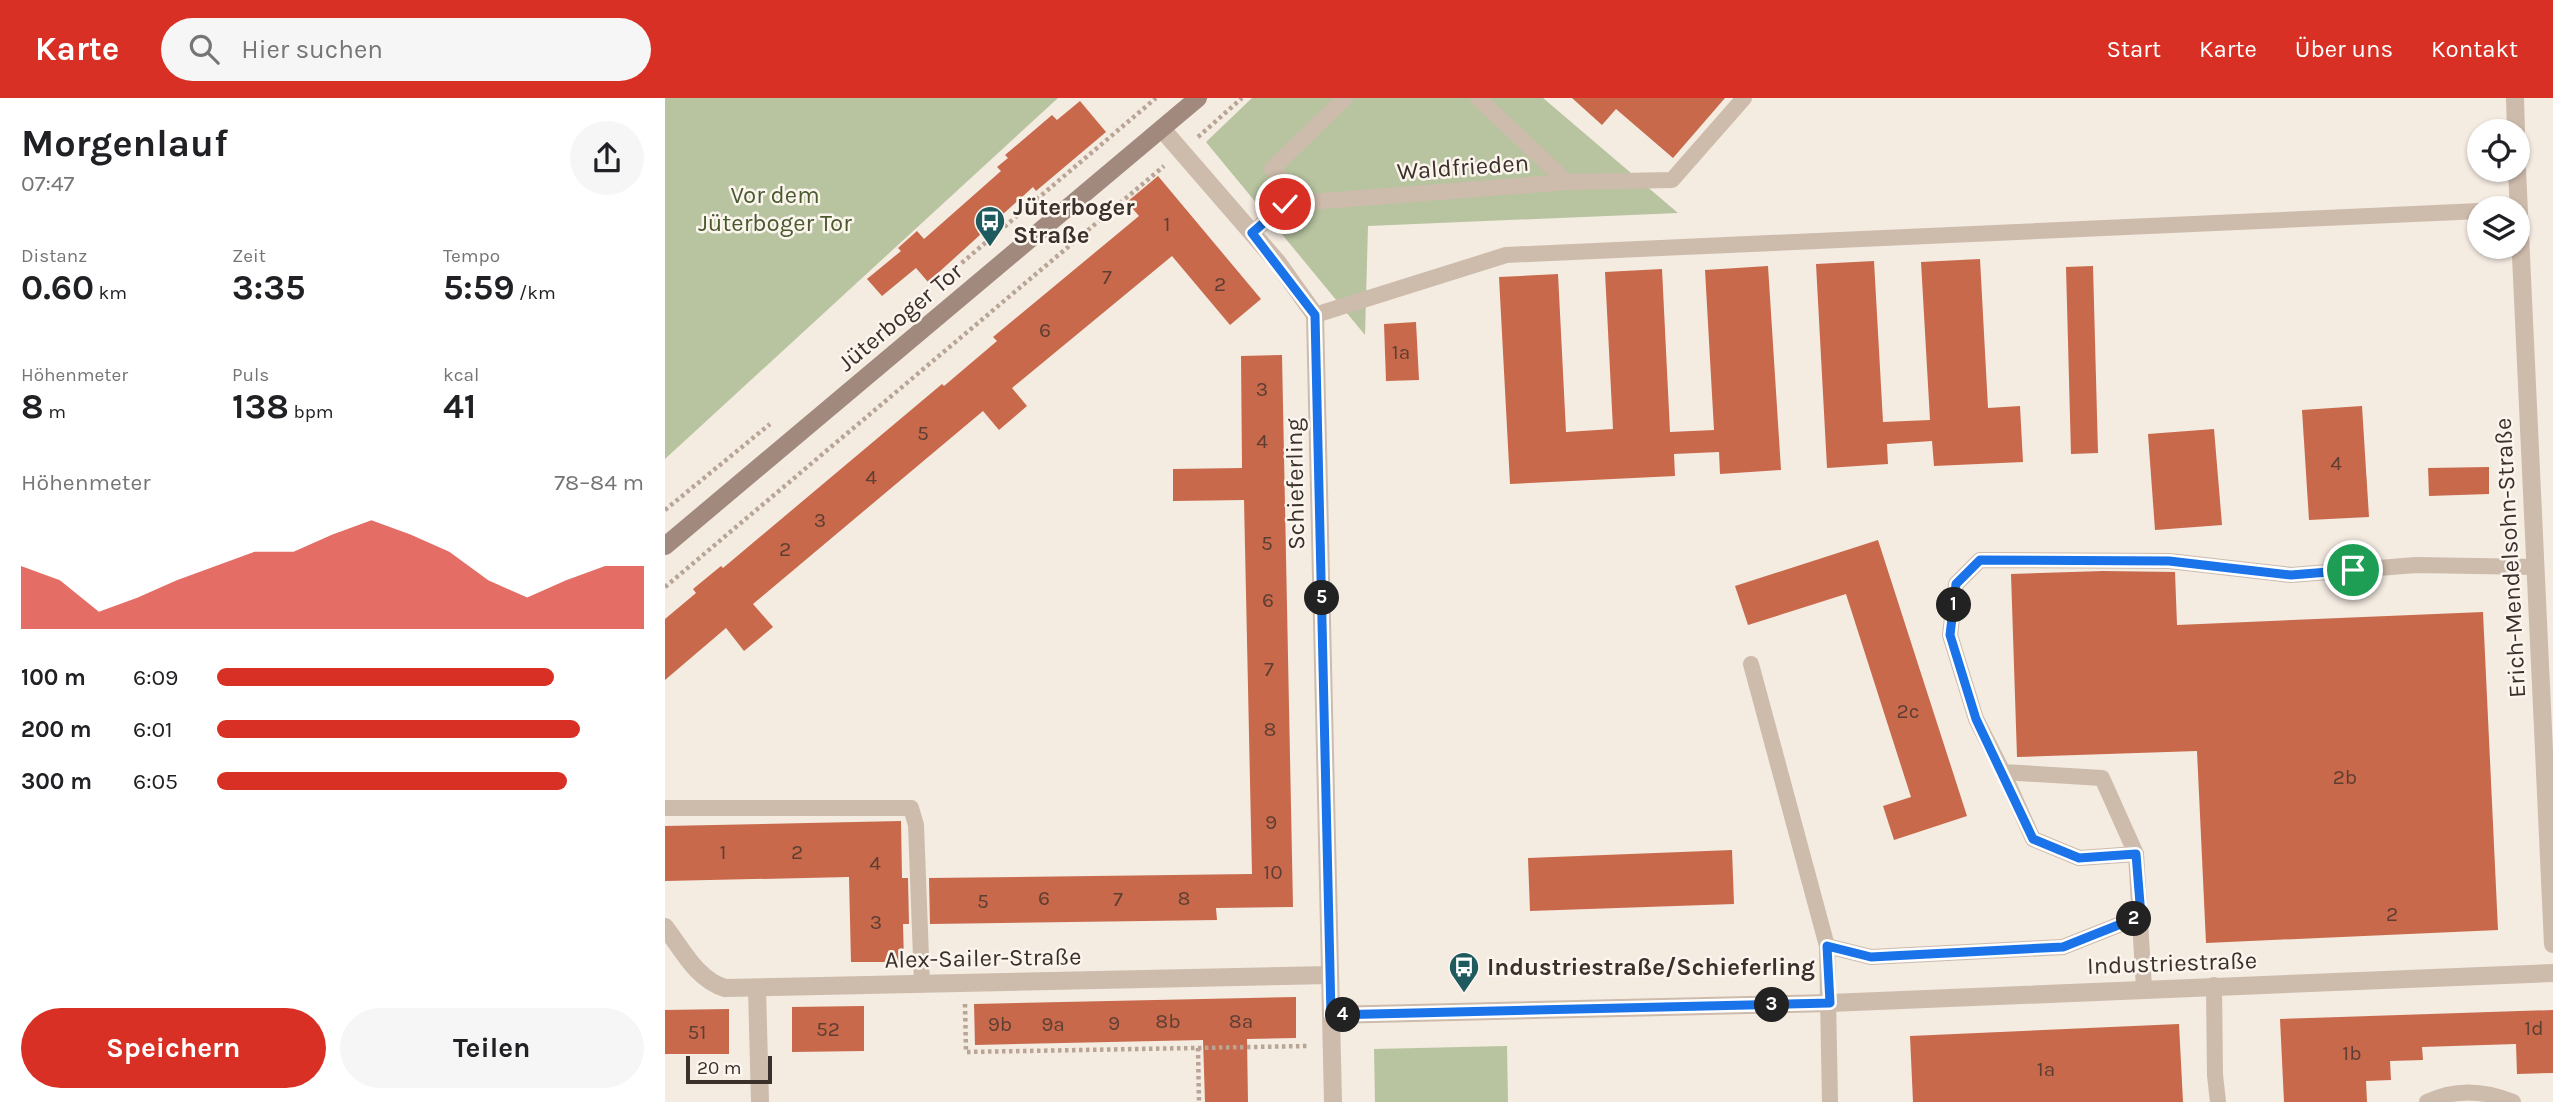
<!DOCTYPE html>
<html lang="de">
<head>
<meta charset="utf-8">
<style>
  body { margin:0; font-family:Karla,sans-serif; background:#f6f6f6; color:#202124; height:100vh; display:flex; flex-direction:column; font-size:26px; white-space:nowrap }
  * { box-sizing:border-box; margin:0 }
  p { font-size:23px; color:#757577 }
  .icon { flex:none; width:38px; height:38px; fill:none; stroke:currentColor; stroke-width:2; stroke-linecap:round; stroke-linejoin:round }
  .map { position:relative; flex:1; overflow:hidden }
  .details { display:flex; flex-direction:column; background:#fff; width:665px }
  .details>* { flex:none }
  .tools { position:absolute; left:1802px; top:21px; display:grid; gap:14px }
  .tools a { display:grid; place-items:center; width:63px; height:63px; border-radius:50%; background:#fff; box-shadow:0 2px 5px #0004; font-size:35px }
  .scale { position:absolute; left:21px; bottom:18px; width:86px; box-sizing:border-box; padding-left:7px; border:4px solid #3b302b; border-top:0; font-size:19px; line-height:24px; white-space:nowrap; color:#3b302b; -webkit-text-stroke:5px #fbf5ee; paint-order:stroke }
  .pin { position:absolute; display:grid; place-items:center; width:60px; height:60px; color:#fff; margin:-30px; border:4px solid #fff; border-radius:50%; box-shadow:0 2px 7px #0007 }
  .km { position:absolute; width:35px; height:35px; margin:-18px; border-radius:50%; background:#222; color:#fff; font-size:19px; line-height:35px; text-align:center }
  .round { display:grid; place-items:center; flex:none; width:74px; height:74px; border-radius:37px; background:#f6f6f6 }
  .overview { display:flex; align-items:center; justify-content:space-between; height:119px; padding:0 21px }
  h1 { font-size:38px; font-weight:700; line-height:52px }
  .figures { display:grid; grid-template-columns:repeat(3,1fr); gap:10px; height:119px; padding:7px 21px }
  .figures div { display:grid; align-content:center }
  .figures b { font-size:35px; font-weight:700 }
  .figures small { font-size:19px; font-weight:400 }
  .figures p { font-size:19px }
  .chart { height:196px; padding:14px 21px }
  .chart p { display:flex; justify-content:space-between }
  .chart svg { width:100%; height:126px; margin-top:7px; fill:#d93025; opacity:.7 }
  .button { display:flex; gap:14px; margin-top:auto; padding:14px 21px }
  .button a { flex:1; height:80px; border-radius:42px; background:#d93025; color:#fff; font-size:28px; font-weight:700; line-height:80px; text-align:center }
  .button a+a { background:#f6f6f6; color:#202124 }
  ul { padding:0 21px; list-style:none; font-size:23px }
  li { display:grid; grid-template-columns:112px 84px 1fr; align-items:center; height:52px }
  li i { height:18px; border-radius:9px; background:#d93025 }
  header { display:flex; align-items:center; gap:42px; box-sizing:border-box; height:98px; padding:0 35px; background:#d93025; color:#fff }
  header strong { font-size:33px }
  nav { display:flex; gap:38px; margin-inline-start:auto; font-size:24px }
  .search { width:490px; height:63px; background:#f6f6f6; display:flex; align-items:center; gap:18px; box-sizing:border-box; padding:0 24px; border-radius:38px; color:#757577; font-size:26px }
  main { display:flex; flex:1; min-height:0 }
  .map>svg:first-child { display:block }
  .green { fill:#b8c4a0 }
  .building { fill:#c8694b }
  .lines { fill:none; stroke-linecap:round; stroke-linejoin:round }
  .path { stroke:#b9a596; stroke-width:4.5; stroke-dasharray:3.5 3.5; stroke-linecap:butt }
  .lane { stroke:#cdbbac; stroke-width:16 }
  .street { stroke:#cdbbac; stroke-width:18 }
  .secondary { stroke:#a18a7d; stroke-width:18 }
  .route-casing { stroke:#fff; stroke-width:14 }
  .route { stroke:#1a73e8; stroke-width:9 }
  .labels { text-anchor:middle; stroke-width:5; stroke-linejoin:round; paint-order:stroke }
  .number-label { font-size:21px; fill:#5e3e33 }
  .street-label { font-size:24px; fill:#3b302b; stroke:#fbf5ee }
  .park-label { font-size:24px; fill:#4a5a2e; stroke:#fbf5ee }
  .poi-label { font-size:24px; font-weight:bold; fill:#3b302b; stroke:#fbf5ee; text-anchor:start }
</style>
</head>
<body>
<header>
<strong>Karte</strong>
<div class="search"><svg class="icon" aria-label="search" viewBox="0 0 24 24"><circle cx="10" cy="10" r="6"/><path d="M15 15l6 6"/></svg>Hier suchen</div>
<nav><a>Start</a><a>Karte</a><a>Über uns</a><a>Kontakt</a></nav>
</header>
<main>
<section class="details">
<div class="overview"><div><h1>Morgenlauf</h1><p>07:47</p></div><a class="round"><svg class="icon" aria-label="share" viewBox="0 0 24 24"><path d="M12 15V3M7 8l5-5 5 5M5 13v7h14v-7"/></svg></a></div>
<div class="figures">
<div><p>Distanz</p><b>0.60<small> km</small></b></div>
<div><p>Zeit</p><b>3:35</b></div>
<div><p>Tempo</p><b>5:59<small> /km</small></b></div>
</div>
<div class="figures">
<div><p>Höhenmeter</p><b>8<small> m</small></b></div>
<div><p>Puls</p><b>138<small> bpm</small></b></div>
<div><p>kcal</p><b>41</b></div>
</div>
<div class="chart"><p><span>Höhenmeter</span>78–84 m</p>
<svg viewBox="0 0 160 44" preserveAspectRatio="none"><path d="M0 44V22L10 27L20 38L30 33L40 27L50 22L60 17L70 17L80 11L90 6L100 11L110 17L120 27L130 33L140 27L150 22L160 22V44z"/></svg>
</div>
<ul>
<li><b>100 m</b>6:09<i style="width:79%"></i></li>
<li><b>200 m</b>6:01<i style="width:85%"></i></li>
<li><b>300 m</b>6:05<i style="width:82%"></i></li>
</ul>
<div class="button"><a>Speichern</a><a>Teilen</a></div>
</section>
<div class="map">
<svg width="1888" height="1004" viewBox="0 0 1888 1004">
  <rect width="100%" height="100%" fill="#f4ebe1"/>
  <g class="green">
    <path d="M 0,0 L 393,0 L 0,361 Z"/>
    <path d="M 587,0 L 878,0 L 1013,115 L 703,128 L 700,237 L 541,44 Z"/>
    <path d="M 842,948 L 843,1004 L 710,1004 L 709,951 Z"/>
  </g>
  <g class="building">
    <path d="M 907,0 L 1060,0 L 1008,60 L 951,11 L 937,27 Z"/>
    <path d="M 415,3 L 441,34 L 371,93 L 368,89 L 263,184 L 251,170 L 217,198 L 202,181 L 236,153 L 233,150 L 252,133 L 259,141 L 336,73 L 332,69 L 343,60 L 340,57 L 387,17 L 392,22 Z"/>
    <path d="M 493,78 L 596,201 L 565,227 L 507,158 L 347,290 L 362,308 L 334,332 L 318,313 L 88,506 L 108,529 L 79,553 L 61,530 L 0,582 L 0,521 L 31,495 L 28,491 L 56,468 L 58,470 L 277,286 L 279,288 L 332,243 L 328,239 L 474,118 L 462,104 Z"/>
    <path d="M 1315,161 L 1323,310 L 1355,308 L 1358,364 L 1269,368 L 1267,343 L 1222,346 L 1223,366 L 1162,370 L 1151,166 L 1209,163 L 1218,324 L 1265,322 L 1256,164 Z"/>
    <path d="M 1103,168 L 1116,372 L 1055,376 L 1054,354 L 1009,356 L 1010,378 L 845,386 L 834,179 L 893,176 L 901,334 L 948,331 L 940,174 L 997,171 L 1005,334 L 1049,332 L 1040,172 Z"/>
    <path d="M 1428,168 L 1433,355 L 1406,356 L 1401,169 Z"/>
    <path d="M 751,224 L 754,282 L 721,283 L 719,226 Z"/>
    <path d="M 617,257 L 628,809 L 551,810 L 552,822 L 265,826 L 264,780 L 587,776 L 579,402 L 508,403 L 508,371 L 577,370 L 576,258 Z"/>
    <path d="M 1697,308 L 1704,419 L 1644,422 L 1637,312 Z"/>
    <path d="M 1549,331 L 1557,427 L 1490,432 L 1483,336 Z"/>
    <path d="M 1824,369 L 1824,396 L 1764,398 L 1763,370 Z"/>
    <path d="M 1213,442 L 1302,718 L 1229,742 L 1218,708 L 1246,699 L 1181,496 L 1083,527 L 1070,488 Z"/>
    <path d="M 1438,473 L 1510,474 L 1512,527 L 1818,514 L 1833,832 L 1541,845 L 1532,653 L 1352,659 L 1346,476 Z"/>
    <path d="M 236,723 L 237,780 L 243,780 L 244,826 L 238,826 L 239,864 L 186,864 L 184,779 L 0,783 L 0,728 Z"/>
    <path d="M 1067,752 L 1069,806 L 865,813 L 863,760 Z"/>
    <path d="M 631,899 L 631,940 L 582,941 L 583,1004 L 540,1004 L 538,942 L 310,947 L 309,906 Z"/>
    <path d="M 199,908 L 199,953 L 127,954 L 127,909 Z"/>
    <path d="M 64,911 L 64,956 L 0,956 L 0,912 Z"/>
    <path d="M 1888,912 L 1888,975 L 1852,976 L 1851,946 L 1757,949 L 1758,962 L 1725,963 L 1726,982 L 1701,983 L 1702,1004 L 1619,1004 L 1615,921 Z"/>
    <path d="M 1514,926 L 1518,1004 L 1248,1004 L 1245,938 Z"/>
  </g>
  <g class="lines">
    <g class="path">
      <path d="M 533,39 L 577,0"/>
      <path d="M 286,174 L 491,0"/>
      <path d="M 0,412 L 105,326"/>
      <path d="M 0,489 L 499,68"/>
      <path d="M 300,906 L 301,954 L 644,948"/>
      <path d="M 533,950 L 534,1004"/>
    </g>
    <g class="lane">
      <path d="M 902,84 L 1007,82 L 1079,0"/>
      <path d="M 641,104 L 607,71 L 680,0"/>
      <path d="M 587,135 L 620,106 L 902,84 L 813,0"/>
      <path d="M 650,217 L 841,157 L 1815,113"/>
      <path d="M 1086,566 L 1162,848"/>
      <path d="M 1338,674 L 1368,741 L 1414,760 L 1471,756"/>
      <path d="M 0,710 L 246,710 L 251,727 L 257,886"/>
      <path d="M 1549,887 L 1550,977 L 1553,1004"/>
      <path d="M 1479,890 L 1471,756 L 1437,680 L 1338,674 L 1311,621 L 1285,537 L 1291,486 L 1315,462 L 1504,463 L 1626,477 L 1751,467 L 1870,469"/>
      <path d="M 1165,1004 L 1162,848 L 1206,859 L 1398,849 L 1476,818"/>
      <path d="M 1762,1004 C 1791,990 1819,992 1848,1004"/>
    </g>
    <g class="street">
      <path d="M 1850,0 L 1851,33"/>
      <path d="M 497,31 L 613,165 L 650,217 L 668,1004"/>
      <path d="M 1852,72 L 1888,846"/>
      <path d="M 0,829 C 17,851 32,882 60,890 L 665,877"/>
      <path d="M 92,890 L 95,1004"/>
      <path d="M 666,917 L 1165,905 L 1888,875"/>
    </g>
    <path class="secondary" d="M 0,448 L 533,0"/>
  </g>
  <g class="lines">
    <g class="route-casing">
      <path id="route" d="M 620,106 L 587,135 L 650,217 L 666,917 L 1165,905 L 1162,848 L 1206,859 L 1398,849 L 1476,818 L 1471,756 L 1414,760 L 1368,741 L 1311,621 L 1285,537 L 1291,486 L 1315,462 L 1504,463 L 1626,477 L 1688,472"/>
    </g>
    <use href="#route" class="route"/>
  </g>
  <defs>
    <g id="bus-pin" transform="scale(1.575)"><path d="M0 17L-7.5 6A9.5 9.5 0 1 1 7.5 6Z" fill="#1f5a5e" stroke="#fbf5ee"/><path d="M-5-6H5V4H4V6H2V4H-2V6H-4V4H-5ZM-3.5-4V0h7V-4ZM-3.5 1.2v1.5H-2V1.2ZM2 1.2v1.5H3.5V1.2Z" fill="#fff"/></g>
  </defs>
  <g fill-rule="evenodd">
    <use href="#bus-pin" x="325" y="123"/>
    <use href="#bus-pin" x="799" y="869"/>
  </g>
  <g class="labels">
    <g class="number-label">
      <text x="502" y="133">1</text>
      <text x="442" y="186">7</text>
      <text x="555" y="193">2</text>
      <text x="380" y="239">6</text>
      <text x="736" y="261">1a</text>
      <text x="597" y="298">3</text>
      <text x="258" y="342">5</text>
      <text x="597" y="350">4</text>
      <text x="1671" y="372">4</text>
      <text x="206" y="386">4</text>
      <text x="155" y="429">3</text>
      <text x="602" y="452">5</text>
      <text x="120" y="458">2</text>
      <text x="603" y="509">6</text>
      <text x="604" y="578">7</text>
      <text x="1243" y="620">2c</text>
      <text x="605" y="638">8</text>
      <text x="1680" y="686">2b</text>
      <text x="606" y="731">9</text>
      <text x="58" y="761">1</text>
      <text x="132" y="761">2</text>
      <text x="210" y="772">4</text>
      <text x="608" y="781">10</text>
      <text x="379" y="807">6</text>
      <text x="519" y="807">8</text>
      <text x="453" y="808">7</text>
      <text x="318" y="810">5</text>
      <text x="1727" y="823">2</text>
      <text x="211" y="831">3</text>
      <text x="503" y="930">8b</text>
      <text x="576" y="930">8a</text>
      <text x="449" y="932">9</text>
      <text x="335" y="933">9b</text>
      <text x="388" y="933">9a</text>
      <text x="1869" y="937">1d</text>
      <text x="163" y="938">52</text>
      <text x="32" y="941">51</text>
      <text x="1687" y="962">1b</text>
      <text x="1381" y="978">1a</text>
    </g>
    <g class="street-label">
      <text transform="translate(798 69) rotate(-4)" y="8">Waldfrieden</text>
      <text transform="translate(235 219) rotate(-40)" y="8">Jüterboger Tor</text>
      <text transform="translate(630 386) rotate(-91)" y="8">Schieferling</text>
      <text transform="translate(1845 460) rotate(-93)" y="8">Erich-Mendelsohn-Straße</text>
      <text transform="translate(318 860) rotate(-1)" y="8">Alex-Sailer-Straße</text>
      <text transform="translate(1507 865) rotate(-2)" y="8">Industriestraße</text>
    </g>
    <g class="park-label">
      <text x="110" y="105">Vor dem<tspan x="110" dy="28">Jüterboger Tor</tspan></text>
    </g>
    <g class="poi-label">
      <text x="348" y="117">Jüterboger<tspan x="348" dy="28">Straße</tspan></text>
      <text x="822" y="877">Industriestraße/Schieferling</text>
    </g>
  </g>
</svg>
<div class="tools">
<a><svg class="icon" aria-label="locate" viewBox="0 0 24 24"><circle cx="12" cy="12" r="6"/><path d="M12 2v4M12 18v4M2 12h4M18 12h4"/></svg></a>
<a><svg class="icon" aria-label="layers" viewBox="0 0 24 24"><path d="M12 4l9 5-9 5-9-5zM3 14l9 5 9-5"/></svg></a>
</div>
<div class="scale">20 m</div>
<div class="pin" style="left:1688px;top:472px;background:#1e9e55"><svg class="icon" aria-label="arrive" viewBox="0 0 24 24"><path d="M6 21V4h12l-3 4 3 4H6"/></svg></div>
<div class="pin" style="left:620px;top:106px;background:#d93025"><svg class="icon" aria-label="check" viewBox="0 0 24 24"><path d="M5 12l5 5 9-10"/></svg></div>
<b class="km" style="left:1289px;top:507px">1</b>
<b class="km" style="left:1469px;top:821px">2</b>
<b class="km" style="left:1107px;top:907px">3</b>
<b class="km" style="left:678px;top:917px">4</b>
<b class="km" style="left:657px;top:500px">5</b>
</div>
</main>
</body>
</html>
